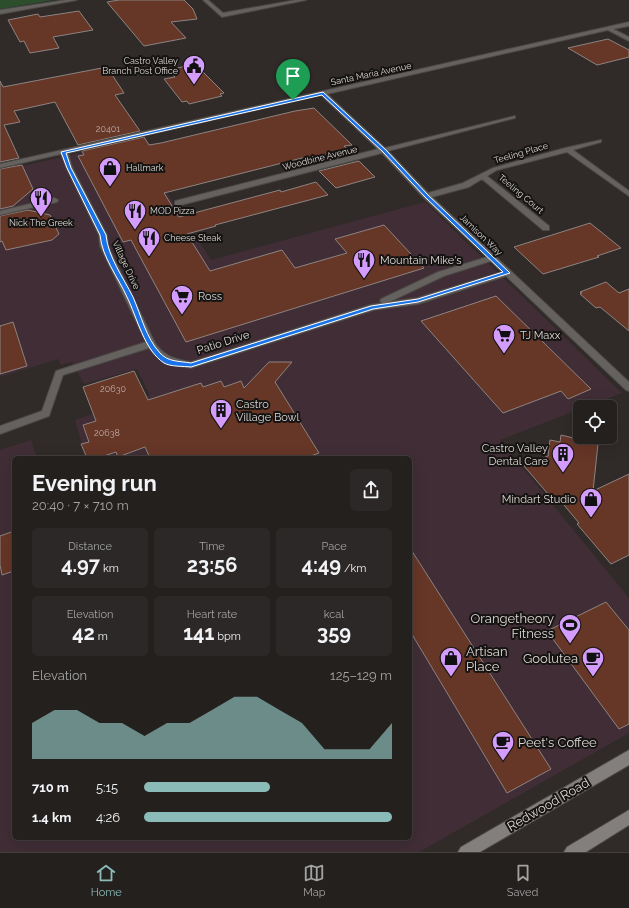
<!DOCTYPE html>
<html lang="en">
<head>
<meta charset="utf-8">
<style>
  body { margin:0; font-family:Raleway,sans-serif; background:#2c2827; color:#f1f3f6; height:100vh; display:flex; flex-direction:column; font-size:15px; white-space:nowrap }
  * { box-sizing:border-box; margin:0 }
  p { font-size:13px; color:#a3a3a4 }
  .icon { flex:none; width:22px; height:22px; fill:none; stroke:currentColor; stroke-width:2; stroke-linecap:round; stroke-linejoin:round }
  .map { position:relative; flex:1; overflow:hidden }
  .panel { position:absolute; left:12px; top:456px; width:400px; height:384px; display:flex; flex-direction:column; background:#24201e; border-radius:6px; box-shadow:0 4px 16px #0002,0 0 0 1px #413e3c }
  .panel>* { flex:none }
  .fabs { position:absolute; left:573px; top:400px; display:grid; gap:8px }
  .fabs a { display:grid; place-items:center; width:44px; height:44px; border-radius:6px; background:#24201e; box-shadow:0 4px 16px #0002,0 0 0 1px #413e3c; font-size:20px }
  .pin { position:absolute; display:grid; place-items:center; width:34px; height:34px; color:#fff; margin:-41px -17px; border-radius:50% 50% 50% 0; rotate:-45deg; box-shadow:0 0 4px #0007 }
  .pin .icon { rotate:45deg }
  .round { display:grid; place-items:center; flex:none; width:42px; height:42px; border-radius:6px; background:#2c2827 }
  .overview { display:flex; align-items:center; justify-content:space-between; height:68px; padding:0 20px }
  h1 { font-size:22px; font-weight:700; line-height:30px }
  .stats { display:grid; grid-template-columns:repeat(3,1fr); gap:6px; height:68px; padding:4px 20px }
  .stats div { display:grid; align-content:center; border-radius:6px; background:#2c2827; text-align:center }
  .stats b { font-size:20px; font-weight:700 }
  .stats small { font-size:11px; font-weight:400 }
  .stats p { font-size:11px }
  .chart { height:112px; padding:8px 20px }
  .chart p { display:flex; justify-content:space-between }
  .chart svg { width:100%; height:72px; margin-top:4px; fill:#8bbbb9; opacity:.7 }
  ul { padding:0 20px; list-style:none; font-size:13px }
  li { display:grid; grid-template-columns:64px 48px 1fr; align-items:center; height:30px }
  li i { height:10px; border-radius:5px; background:#8bbbb9 }
  .tabs { display:flex; justify-content:space-around; align-items:center; height:56px; border-top:1px solid #413e3c; background:#24201e; font-size:11px; color:#a3a3a4 }
  .tabs a { display:grid; justify-items:center; gap:2px }
  .tabs .selected { color:#8bbbb9 }
  .map>svg:first-child { display:block }
  .commercial { fill:#402d36 }
  .green { fill:#2c4e2c }
  .building { fill:#663627; stroke:#8c8482 }
  .lines { fill:none; stroke-linecap:round; stroke-linejoin:round }
  .street-casing { stroke:#4b4744; stroke-width:2 }
  .secondary-casing { stroke:#4b4744; stroke-width:2 }
  .street { fill:#64615f; fill-rule:evenodd }
  .secondary { fill:#837f7c; fill-rule:evenodd }
  .route { fill:#1a73e8; stroke:#fff; fill-rule:evenodd }
  .labels { text-anchor:middle; stroke-width:4; stroke-linejoin:round; paint-order:stroke }
  .far-poi-label { font-size:9px; fill:#dbd7d5; stroke:#161412; text-anchor:start }
  .far-street-label { font-size:9px; fill:#dbd7d5; stroke:#161412 }
  .number-label { font-size:9px; fill:#beafaa }
  .poi-label { font-size:11px; fill:#dbd7d5; stroke:#161412; text-anchor:start }
  .street-label { font-size:11px; fill:#dbd7d5; stroke:#161412 }
  .near-poi-label { font-size:13px; fill:#dbd7d5; stroke:#161412; text-anchor:end }
  .near-street-label { font-size:13px; fill:#dbd7d5; stroke:#161412 }
</style>
</head>
<body>
<div class="map">
<svg width="629" height="852" viewBox="0 0 629 852">
  <rect width="100%" height="100%" fill="#302b28"/>
  <path class="commercial" d="M 133,141 L 211,260 L 425,202 L 622,393 L 586,407 L 580,407 L 580,409 L 500,440 L 629,598 L 629,733 L 419,852 L 0,852 L 0,450 L 31,440 L 37,458 L 14,458 L 14,838 L 410,838 L 410,458 L 86,458 L 75,420 L 150,395 L 137,369 L 84,384 L 72,362 L 61,365 L 58,359 L 0,377 L 0,171 Z"/>
  <path class="green" d="M 0,0 L 54,0 L 0,9 Z"/>
  <g class="building">
    <path d="M 119,0 L 184,0 L 193,9 L 197,19 L 171,22 L 186,38 L 144,46 L 107,2 Z"/>
    <path d="M 79,11 L 93,30 L 53,37 L 59,48 L 30,53 L 24,41 L 20,42 L 8,20 L 38,14 L 40,17 Z"/>
    <path d="M 608,39 L 629,50 L 629,57 L 597,65 L 568,48 Z"/>
    <path d="M 195,64 L 224,93 L 220,94 L 222,96 L 189,104 L 187,101 L 182,102 L 164,79 L 175,77 L 169,70 Z"/>
    <path d="M 107,67 L 124,93 L 115,95 L 140,131 L 78,145 L 55,102 L 14,111 L 20,122 L 4,125 L 19,158 L 0,162 L 0,81 L 3,87 Z"/>
    <path d="M 314,108 L 352,145 L 344,146 L 352,154 L 313,164 L 306,157 L 164,193 L 179,217 L 280,190 L 281,192 L 316,182 L 328,195 L 215,225 L 216,226 L 187,234 L 210,271 L 282,250 L 295,268 L 347,253 L 335,239 L 384,225 L 424,268 L 186,342 L 131,240 L 123,242 L 78,156 L 84,155 L 82,151 L 144,137 L 149,145 L 161,143 L 295,111 Z"/>
    <path d="M 359,161 L 375,177 L 336,188 L 319,171 Z"/>
    <path d="M 22,165 L 33,189 L 13,206 L 0,209 L 0,169 Z"/>
    <path d="M 28,210 L 50,215 L 59,234 L 52,240 L 6,250 L 2,241 L 0,242 L 0,216 Z"/>
    <path d="M 590,223 L 621,248 L 597,256 L 599,257 L 543,274 L 514,247 Z"/>
    <path d="M 606,282 L 619,293 L 629,289 L 629,331 L 600,307 L 596,308 L 580,294 L 582,293 L 580,292 Z"/>
    <path d="M 496,296 L 591,389 L 568,399 L 561,391 L 503,413 L 421,321 Z"/>
    <path d="M 13,322 L 27,366 L 0,374 L 0,326 Z"/>
    <path d="M 269,362 L 292,362 L 275,382 L 319,453 L 305,458 L 150,458 L 145,447 L 118,457 L 116,452 L 98,458 L 87,458 L 81,444 L 89,442 L 83,425 L 96,421 L 83,387 L 134,371 L 148,400 L 201,383 L 203,387 L 221,381 L 224,387 L 241,381 L 244,388 Z"/>
    <path d="M 561,435 L 598,444 L 593,491 L 629,474 L 629,555 L 611,564 L 577,524 L 579,523 L 559,499 L 554,501 L 524,466 L 548,456 L 550,440 L 560,442 Z"/>
    <path d="M 14,531 L 14,571 L 2,575 L 0,565 L 0,536 Z"/>
    <path d="M 410,548 L 551,769 L 507,793 L 410,631 Z"/>
    <path d="M 606,602 L 629,630 L 629,724 L 619,729 L 547,631 Z"/>
  </g>
  <g class="lines">
    <g class="street-casing">
      <g id="street">
        <path d="M 66,0 L 77,0 L 0,14 L 0,10 Z"/>
        <path d="M 203,0 L 208,0 L 223,13 L 296,0 L 306,0 L 222,17 Z"/>
        <path d="M 629,22 L 629,26 L 613,29 L 629,37 L 629,41 L 608,30 L 327,94 L 385,148 L 515,116 L 515,118 L 388,151 L 428,193 L 463,183 L 493,168 L 565,148 L 601,140 L 601,142 L 573,150 L 629,191 L 629,196 L 567,152 L 497,170 L 487,176 L 549,226 L 549,230 L 543,230 L 482,179 L 469,187 L 432,197 L 629,382 L 629,391 L 626,390 L 506,276 L 418,304 L 374,310 L 191,368 C 173,366 160,363 149,348 L 63,375 L 49,416 L 0,434 L 0,426 L 42,411 L 56,371 L 146,342 L 100,246 L 99,235 L 66,167 L 61,154 L 0,168 L 0,164 ZM 321,95 L 378,149 L 175,201 L 175,205 L 181,205 L 382,153 L 424,198 L 487,257 L 438,272 L 381,299 L 380,301 L 382,303 L 370,305 L 191,362 C 175,359 165,357 155,343 L 108,246 L 107,235 L 72,167 L 68,153 ZM 491,261 L 502,272 L 417,298 L 389,302 L 444,276 Z"/>
        <path d="M 54,198 L 58,200 L 57,202 L 0,215 L 0,211 Z"/>
      </g>
    </g>
    <g class="secondary-casing">
      <g id="secondary">
        <path d="M 629,750 L 629,765 L 480,852 L 458,852 L 461,847 Z"/>
        <path d="M 629,810 L 629,825 L 586,852 L 564,852 L 567,847 Z"/>
      </g>
    </g>
    <use href="#street" class="street"/>
    <use href="#secondary" class="secondary"/>
  </g>
  <path class="route" d="M 323,92 L 386,150 L 428,195 L 510,273 L 418,302 L 373,309 L 191,367 C 183,366 171,367 164,363 C 144,350 137,317 127,297 C 118,277 102,257 100,235 L 67,168 L 61,152 ZM 322,95 L 383,152 L 425,197 L 503,272 L 418,299 L 371,306 L 191,363 C 179,361 168,362 160,353 C 146,338 141,315 133,297 C 123,277 108,257 106,235 L 71,168 L 66,153 Z"/>
  <defs>
    <g id="civic-pin" transform="scale(1.15)"><path d="M0 17L-7.5 6A9.5 9.5 0 1 1 7.5 6Z" fill="#d49cfc" stroke="#161412"/><path d="M-.6-6.5H3V-4.5H.6V-3L4-1V1h2V6H-6V1h2V-1L-.6-3ZM-1.2 2.5V6h2.4V2.5Z" fill="#111"/></g>
    <g id="shop-pin" transform="scale(1.15)"><path d="M0 17L-7.5 6A9.5 9.5 0 1 1 7.5 6Z" fill="#d49cfc" stroke="#161412"/><path d="M-5-2.5h2.3a2.7 3.5 0 0 1 5.4 0H5L5.5 6h-11ZM-1.5-2.5h3a1.5 2.3 0 0 0-3 0Z" fill="#111"/></g>
    <g id="restaurant-pin" transform="scale(1.15)"><path d="M0 17L-7.5 6A9.5 9.5 0 1 1 7.5 6Z" fill="#d49cfc" stroke="#161412"/><path d="M-5-6h1v4h1v-4h1v4h1v-4h1v5L-1.5 .5V6h-2V.5L-5-1ZM5-6V6H3V1.5H1.5Q1.5-4 5-6Z" fill="#111"/></g>
    <g id="supermarket-pin" transform="scale(1.15)"><path d="M0 17L-7.5 6A9.5 9.5 0 1 1 7.5 6Z" fill="#d49cfc" stroke="#161412"/><path d="M-6-5.5h2.5l.6 2H6L4.5 2H-2.5L-4.4-4H-6ZM-1.5 3.2a1.3 1.3 0 1 0 .1 0ZM3 3.2a1.3 1.3 0 1 0 .1 0Z" fill="#111"/></g>
    <g id="building-pin" transform="scale(1.15)"><path d="M0 17L-7.5 6A9.5 9.5 0 1 1 7.5 6Z" fill="#d49cfc" stroke="#161412"/><path d="M-4-6H4V6H1V3H-1V6H-4ZM-2.5-4.3h1.7v1.8h-1.7ZM.8-4.3h1.7v1.8H.8ZM-2.5-1h1.7V.8h-1.7ZM.8-1h1.7V.8H.8Z" fill="#111"/></g>
    <g id="stadium-pin" transform="scale(1.15)"><path d="M0 17L-7.5 6A9.5 9.5 0 1 1 7.5 6Z" fill="#d49cfc" stroke="#161412"/><path d="M0-5a6.5 5 0 1 0 0 10a6.5 5 0 1 0 0-10ZM-3.5-1.8h7v3.6h-7Z" fill="#111"/></g>
    <g id="cafe-pin" transform="scale(1.15)"><path d="M0 17L-7.5 6A9.5 9.5 0 1 1 7.5 6Z" fill="#d49cfc" stroke="#161412"/><path d="M-5.5-4.5H6V0H3Q3 3.5 0 3.5H-2.5Q-5.5 3.5-5.5 0ZM3-3.2v2h1.7v-2ZM-6 4.5H4V6H-6Z" fill="#111"/></g>
  </defs>
  <g fill-rule="evenodd">
    <use href="#civic-pin" x="194" y="66"/>
    <use href="#shop-pin" x="110" y="168"/>
    <use href="#restaurant-pin" x="41" y="198"/>
    <use href="#restaurant-pin" x="135" y="211"/>
    <use href="#restaurant-pin" x="149" y="238"/>
    <use href="#restaurant-pin" x="364" y="260"/>
    <use href="#supermarket-pin" x="182" y="296"/>
    <use href="#supermarket-pin" x="504" y="335"/>
    <use href="#building-pin" x="221" y="410"/>
    <use href="#building-pin" x="563" y="454"/>
    <use href="#shop-pin" x="591" y="499"/>
    <use href="#stadium-pin" x="570" y="625"/>
    <use href="#shop-pin" x="451" y="658"/>
    <use href="#cafe-pin" x="593" y="658"/>
    <use href="#cafe-pin" x="503" y="742"/>
  </g>
  <g class="labels">
    <g class="far-poi-label">
      <text x="178" y="64" text-anchor="end">Castro Valley<tspan x="178" dy="10">Branch Post Office</tspan></text>
      <text x="126" y="171">Hallmark</text>
      <text x="150" y="214">MOD Pizza</text>
      <text x="41" y="226" text-anchor="middle">Nick The Greek</text>
      <text x="164" y="241">Cheese Steak</text>
    </g>
    <g class="far-street-label">
      <text transform="translate(371 74) rotate(-12)" y="3">Santa Maria Avenue</text>
      <text transform="translate(521 153) rotate(-16)" y="3">Teeling Place</text>
      <text transform="translate(320 158) rotate(-14)" y="3">Woodbine Avenue</text>
      <text transform="translate(521 194) rotate(40)" y="3">Teeling Court</text>
      <text transform="translate(481 235) rotate(44)" y="3">Jamison Way</text>
      <text transform="translate(126 265) rotate(65)" y="3">Village Drive</text>
    </g>
    <g class="number-label">
      <text x="108" y="132">20401</text>
      <text x="113" y="392">20630</text>
      <text x="107" y="436">20638</text>
    </g>
    <g class="poi-label">
      <text x="380" y="264">Mountain Mike's</text>
      <text x="198" y="300">Ross</text>
      <text x="520" y="339">TJ Maxx</text>
      <text x="236" y="408">Castro<tspan x="236" dy="13">Village Bowl</tspan></text>
      <text x="548" y="452" text-anchor="end">Castro Valley<tspan x="548" dy="13">Dental Care</tspan></text>
      <text x="576" y="503" text-anchor="end">Mindart Studio</text>
    </g>
    <g class="street-label">
      <text transform="translate(223 342) rotate(-18)" y="4">Patio Drive</text>
    </g>
    <g class="near-poi-label">
      <text x="554" y="623">Orangetheory<tspan x="554" dy="15">Fitness</tspan></text>
      <text x="466" y="656" text-anchor="start">Artisan<tspan x="466" dy="15">Place</tspan></text>
      <text x="578" y="663">Goolutea</text>
      <text x="518" y="747" text-anchor="start">Peet's Coffee</text>
    </g>
    <g class="near-street-label">
      <text transform="translate(548 804) rotate(-30)" y="5">Redwood Road</text>
    </g>
  </g>
</svg>
<div class="fabs">
<a><svg class="icon" aria-label="locate" viewBox="0 0 24 24"><circle cx="12" cy="12" r="6"/><path d="M12 2v4M12 18v4M2 12h4M18 12h4"/></svg></a>
</div>
<div class="pin" style="left:293px;top:100px;background:#1e9e55"><svg class="icon" aria-label="arrive" viewBox="0 0 24 24"><path d="M6 21V4h12l-3 4 3 4H6"/></svg></div>
<section class="panel">
<div class="overview"><div><h1>Evening run</h1><p>20:40 · 7 × 710 m</p></div><a class="round"><svg class="icon" aria-label="share" viewBox="0 0 24 24"><path d="M12 15V3M7 8l5-5 5 5M5 13v7h14v-7"/></svg></a></div>
<div class="stats">
<div><p>Distance</p><b>4.97<small> km</small></b></div>
<div><p>Time</p><b>23:56</b></div>
<div><p>Pace</p><b>4:49<small> /km</small></b></div>
</div>
<div class="stats">
<div><p>Elevation</p><b>42<small> m</small></b></div>
<div><p>Heart rate</p><b>141<small> bpm</small></b></div>
<div><p>kcal</p><b>359</b></div>
</div>
<div class="chart"><p><span>Elevation</span>125–129 m</p>
<svg viewBox="0 0 160 44" preserveAspectRatio="none"><path d="M0 44V22L10 14L20 14L30 22L40 22L50 30L60 22L70 22L80 14L90 6L100 6L110 14L120 22L130 38L140 38L150 38L160 22V44z"/></svg>
</div>
<ul>
<li><b>710 m</b>5:15<i style="width:51%"></i></li>
<li><b>1.4 km</b>4:26<i style="width:100%"></i></li>
</ul>
</section>
</div>
<nav class="tabs">
<a class="selected"><svg class="icon" aria-label="home" viewBox="0 0 24 24"><path d="M3 11l9-7 9 7M6 9v11h12V9"/></svg>Home</a>
<a><svg class="icon" aria-label="map" viewBox="0 0 24 24"><path d="M3 6l6-2 6 2 6-2v14l-6 2-6-2-6 2zM9 4v14M15 6v14"/></svg>Map</a>
<a><svg class="icon" aria-label="saved" viewBox="0 0 24 24"><path d="M7 4h10v16l-5-4-5 4z"/></svg>Saved</a>
</nav>
</body>
</html>
